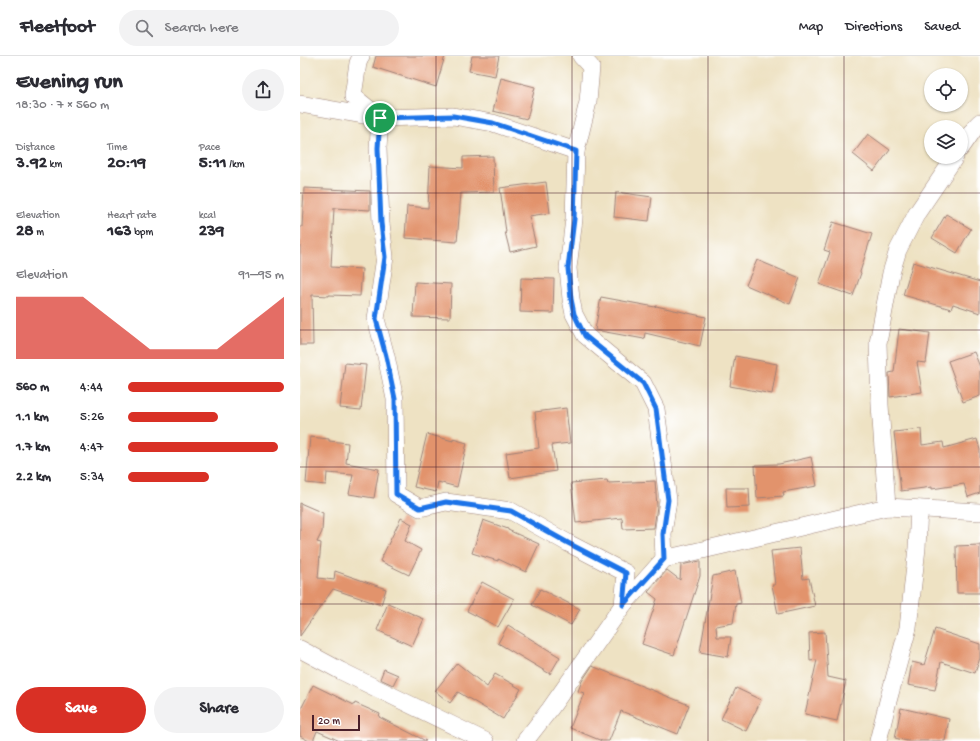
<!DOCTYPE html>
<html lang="en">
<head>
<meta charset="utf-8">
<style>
  body { margin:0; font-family:"Gochi Hand",sans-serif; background:#f2f2f3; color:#2b2b33; height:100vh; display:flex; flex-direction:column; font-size:15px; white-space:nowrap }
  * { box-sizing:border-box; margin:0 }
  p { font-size:13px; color:#7c7c81 }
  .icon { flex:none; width:22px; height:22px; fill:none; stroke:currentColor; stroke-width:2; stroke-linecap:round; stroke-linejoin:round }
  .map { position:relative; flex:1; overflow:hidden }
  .sheet { display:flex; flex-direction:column; background:#fff; width:300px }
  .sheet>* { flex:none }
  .buttons { position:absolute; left:624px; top:12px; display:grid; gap:8px }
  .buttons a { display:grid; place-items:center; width:44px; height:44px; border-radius:50%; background:#fff; box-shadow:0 1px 3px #0004; font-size:20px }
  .scale { position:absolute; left:12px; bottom:10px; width:48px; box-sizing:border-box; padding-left:4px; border:2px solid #4a1f2b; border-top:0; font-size:11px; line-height:14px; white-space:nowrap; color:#4a1f2b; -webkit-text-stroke:3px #fff; paint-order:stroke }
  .pin { position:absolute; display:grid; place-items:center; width:34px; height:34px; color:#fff; margin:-17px; border:2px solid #fff; border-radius:50%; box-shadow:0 1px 4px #0007 }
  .round { display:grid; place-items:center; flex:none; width:42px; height:42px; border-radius:21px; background:#f2f2f3 }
  .summary { display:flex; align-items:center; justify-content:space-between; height:68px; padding:0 16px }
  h1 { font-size:22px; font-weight:700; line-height:30px }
  .metrics { display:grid; grid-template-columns:repeat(3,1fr); gap:6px; height:68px; padding:4px 16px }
  .metrics div { display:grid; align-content:center }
  .metrics b { font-size:17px; font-weight:700 }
  .metrics small { font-size:11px; font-weight:400 }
  .metrics p { font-size:11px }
  .chart { height:112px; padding:8px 16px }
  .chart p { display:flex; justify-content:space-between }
  .chart svg { width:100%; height:72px; margin-top:4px; fill:#d93025; opacity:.7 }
  .primary-button { display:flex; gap:8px; margin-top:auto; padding:8px 16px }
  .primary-button a { flex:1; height:46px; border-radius:24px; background:#d93025; color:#fff; font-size:16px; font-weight:700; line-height:46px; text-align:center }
  .primary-button a+a { background:#f2f2f3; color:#2b2b33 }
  ul { padding:0 16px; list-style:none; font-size:13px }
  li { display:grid; grid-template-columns:64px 48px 1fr; align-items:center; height:30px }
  li i { height:10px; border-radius:5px; background:#d93025 }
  header { display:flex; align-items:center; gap:24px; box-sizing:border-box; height:56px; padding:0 20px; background:#fff; border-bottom:1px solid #e1e1e2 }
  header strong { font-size:19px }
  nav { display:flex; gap:22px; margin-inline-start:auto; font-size:14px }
  .search { width:280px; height:36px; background:#f2f2f3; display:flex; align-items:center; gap:10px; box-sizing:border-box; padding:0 14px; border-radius:22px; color:#7c7c81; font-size:15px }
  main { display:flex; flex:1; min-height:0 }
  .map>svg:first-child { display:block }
  .building { fill:#e2936c }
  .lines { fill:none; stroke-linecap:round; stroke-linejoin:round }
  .minor-casing { stroke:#9c8077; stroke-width:18 }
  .minor { stroke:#fff; stroke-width:17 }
  .route-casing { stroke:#fff; stroke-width:8 }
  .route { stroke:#1a73e8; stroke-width:5 }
  .grid { fill:none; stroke:#4a1f2b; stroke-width:1; stroke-opacity:0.55 }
</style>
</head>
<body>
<header>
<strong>Fleetfoot</strong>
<div class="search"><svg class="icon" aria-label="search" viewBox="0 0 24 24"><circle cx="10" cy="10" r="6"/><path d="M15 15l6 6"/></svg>Search here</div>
<nav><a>Map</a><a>Directions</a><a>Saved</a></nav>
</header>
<main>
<section class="sheet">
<div class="summary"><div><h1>Evening run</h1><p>18:30 · 7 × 560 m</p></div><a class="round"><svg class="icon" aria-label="share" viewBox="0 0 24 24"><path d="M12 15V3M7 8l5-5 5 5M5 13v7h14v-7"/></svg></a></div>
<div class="metrics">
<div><p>Distance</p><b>3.92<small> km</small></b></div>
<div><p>Time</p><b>20:19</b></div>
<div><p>Pace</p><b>5:11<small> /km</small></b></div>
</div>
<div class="metrics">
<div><p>Elevation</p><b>28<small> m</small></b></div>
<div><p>Heart rate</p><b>163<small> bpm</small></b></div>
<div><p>kcal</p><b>239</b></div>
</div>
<div class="chart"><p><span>Elevation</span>91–95 m</p>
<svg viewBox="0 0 160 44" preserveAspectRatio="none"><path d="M0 44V6L10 6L20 6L30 6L40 6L50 14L60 22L70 30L80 38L90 38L100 38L110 38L120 38L130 30L140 22L150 14L160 6V44z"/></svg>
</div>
<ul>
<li><b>560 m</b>4:44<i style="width:100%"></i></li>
<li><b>1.1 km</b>5:26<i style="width:58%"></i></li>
<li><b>1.7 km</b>4:47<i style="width:96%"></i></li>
<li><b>2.2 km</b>5:34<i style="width:52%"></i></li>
</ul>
<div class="primary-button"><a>Save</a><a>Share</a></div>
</section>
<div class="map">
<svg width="680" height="685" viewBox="0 0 680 685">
  <rect width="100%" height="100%" fill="#fff"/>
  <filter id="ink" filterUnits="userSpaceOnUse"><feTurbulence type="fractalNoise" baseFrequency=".025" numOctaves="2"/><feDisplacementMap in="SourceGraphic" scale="8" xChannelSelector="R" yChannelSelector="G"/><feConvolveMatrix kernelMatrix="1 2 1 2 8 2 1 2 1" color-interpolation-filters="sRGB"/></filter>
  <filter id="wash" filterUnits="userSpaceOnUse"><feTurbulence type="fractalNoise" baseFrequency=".012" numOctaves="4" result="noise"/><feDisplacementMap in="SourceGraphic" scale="16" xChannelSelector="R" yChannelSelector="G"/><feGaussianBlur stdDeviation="0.9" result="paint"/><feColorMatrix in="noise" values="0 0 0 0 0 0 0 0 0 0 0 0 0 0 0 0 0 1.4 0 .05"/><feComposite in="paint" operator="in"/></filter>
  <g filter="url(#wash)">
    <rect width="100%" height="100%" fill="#eee2c3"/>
    <g id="blocks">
      <g class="building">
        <path d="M 76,0 L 145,0 L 136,31 L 73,11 Z"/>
        <path d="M 172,0 L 199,0 L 195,20 L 169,15 Z"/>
        <path d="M 201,22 L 235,31 L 227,63 L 193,55 Z"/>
        <path d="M 568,78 L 590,94 L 574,115 L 553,98 Z"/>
        <path d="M 193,100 L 194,136 L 161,137 L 157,186 L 105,182 L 107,150 L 128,152 L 130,110 L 163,112 L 163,101 Z"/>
        <path d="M 246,126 L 250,157 L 229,160 L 236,190 L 210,196 L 205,176 L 206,176 L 200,132 Z"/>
        <path d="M 4,132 L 70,135 L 70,154 L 34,152 L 31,211 L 62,213 L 60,240 L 29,239 L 29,240 L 12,239 L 13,289 L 0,289 L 0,171 L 2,171 Z"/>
        <path d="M 316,136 L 352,141 L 349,165 L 314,161 Z"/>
        <path d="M 646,158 L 671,173 L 657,197 L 632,182 Z"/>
        <path d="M 533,166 L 572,178 L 560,216 L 561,217 L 553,240 L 519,228 L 530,196 L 524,194 Z"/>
        <path d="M 457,204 L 500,222 L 490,248 L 446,229 Z"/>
        <path d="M 613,206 L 680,226 L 680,257 L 653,248 L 651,253 L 603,239 Z"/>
        <path d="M 221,222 L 254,223 L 253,257 L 220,256 Z"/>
        <path d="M 115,226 L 151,228 L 150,262 L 113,261 Z"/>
        <path d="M 301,241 L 355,251 L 356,250 L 406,261 L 400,290 L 345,277 L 344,283 L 295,274 Z"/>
        <path d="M 599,273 L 630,277 L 626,307 L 617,306 L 622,336 L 590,341 L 589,317 L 594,316 Z"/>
        <path d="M 674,296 L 680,311 L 680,340 L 663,346 L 648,305 Z"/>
        <path d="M 435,300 L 477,308 L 472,338 L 430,330 Z"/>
        <path d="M 45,307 L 66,309 L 61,354 L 40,352 Z"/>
        <path d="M 266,352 L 270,387 L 252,389 L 256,415 L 210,422 L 206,397 L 239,392 L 235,356 Z"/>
        <path d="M 621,373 L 622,389 L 643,386 L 644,392 L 677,383 L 680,394 L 680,437 L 668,441 L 664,428 L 632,433 L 632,431 L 601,435 L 594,376 Z"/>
        <path d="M 127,378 L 153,385 L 153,383 L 167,387 L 157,431 L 138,426 L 136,436 L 114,431 Z"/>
        <path d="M 10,381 L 29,383 L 29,385 L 48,387 L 46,407 L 79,413 L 74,442 L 49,438 L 53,419 L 27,417 L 26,429 L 6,427 Z"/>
        <path d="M 511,401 L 517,430 L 483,436 L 484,440 L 457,442 L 455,409 L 479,408 Z"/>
        <path d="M 307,424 L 308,427 L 355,425 L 357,450 L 354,472 L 323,473 L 322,462 L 276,467 L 271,427 Z"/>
        <path d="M 426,432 L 449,432 L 450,451 L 427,452 Z"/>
        <path d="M 0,447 L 23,457 L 22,476 L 17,486 L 21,487 L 18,522 L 34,524 L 35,515 L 86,533 L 81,549 L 33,533 L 0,580 Z"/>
        <path d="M 101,462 L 112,468 L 105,485 L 121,494 L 109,519 L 80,505 Z"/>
        <path d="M 183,464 L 208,473 L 208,474 L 239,488 L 226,516 L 198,503 L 198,505 L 172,497 Z"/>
        <path d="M 680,489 L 680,537 L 657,537 L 656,490 Z"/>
        <path d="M 500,492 L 503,523 L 509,522 L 515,550 L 478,558 L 472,529 L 475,529 L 471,495 Z"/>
        <path d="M 400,505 L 400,520 L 374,599 L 342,588 L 357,543 L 348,536 L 367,514 L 380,524 L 381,509 Z"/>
        <path d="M 435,515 L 441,547 L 436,548 L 433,567 L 416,570 L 417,581 L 431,581 L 428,601 L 400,596 L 413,520 Z"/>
        <path d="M 182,526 L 214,543 L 198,571 L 167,555 Z"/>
        <path d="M 240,533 L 280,553 L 271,569 L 232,549 Z"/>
        <path d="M 88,547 L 124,563 L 112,590 L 77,574 Z"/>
        <path d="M 208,569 L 260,601 L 250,618 L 198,587 Z"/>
        <path d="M 635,573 L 680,588 L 680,602 L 675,617 L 641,606 L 635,634 L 608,629 L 612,606 L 624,609 Z"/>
        <path d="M 525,576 L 528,621 L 546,625 L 537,665 L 505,658 L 517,604 L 510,605 L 509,577 Z"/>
        <path d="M 157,607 L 187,631 L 195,618 L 221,633 L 203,663 L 158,636 L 150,647 L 135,635 Z"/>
        <path d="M 292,610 L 389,649 L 378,678 L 321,655 L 309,685 L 302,685 L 270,672 L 284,637 L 278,635 L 282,625 Z"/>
        <path d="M 84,613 L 98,619 L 93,629 L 80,623 Z"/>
        <path d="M 13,629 L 54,649 L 55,647 L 80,658 L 79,661 L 126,685 L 40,685 L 17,675 L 13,685 L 9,685 L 0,680 L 0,655 Z"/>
        <path d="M 436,632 L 461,644 L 446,675 L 421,663 Z"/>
        <path d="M 601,652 L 649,663 L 645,685 L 607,685 L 595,682 Z"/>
      </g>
    </g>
  </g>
  <g filter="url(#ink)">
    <use href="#blocks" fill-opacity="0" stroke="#9c8077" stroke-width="1"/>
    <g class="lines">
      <g class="minor-casing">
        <g id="minor">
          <path d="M 61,0 L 58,7 L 53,40 L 80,62 L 78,92 L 81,167 L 85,201 L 76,263 L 86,300 L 95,343 L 96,438 L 120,452 L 146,446 L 211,455 L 268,487 L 326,517 L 323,549"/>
          <path d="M 281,0 L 291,11 L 288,46 L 276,95 L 274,163 L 268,212 L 271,243 L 274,258 L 285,279 L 343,327 L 356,353 L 368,444 L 363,478 L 364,503"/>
          <path d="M 0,48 L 80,62 L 153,60 L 193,67 L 276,95"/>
          <path d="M 661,92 L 677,69 L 680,66"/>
          <path d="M 587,451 L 580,349 L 578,287 L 591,217 L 598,194 L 617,157 L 655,101"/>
          <path d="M 0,593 L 41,615 L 185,685"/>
          <path d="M 225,685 L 250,653 L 323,549 L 364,503 L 587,451 L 680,456"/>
          <path d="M 578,685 L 588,645 L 608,572 L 617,492 L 619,453"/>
        </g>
      </g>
      <use href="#minor" class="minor"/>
    </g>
  </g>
  <g class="lines" filter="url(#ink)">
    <g class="route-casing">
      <path id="route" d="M 153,60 L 193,67 L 276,95 L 274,163 L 268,212 L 271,243 L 274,258 L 285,280 L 343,327 L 356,353 L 368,444 L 363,478 L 364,503 L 323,549 L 326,517 L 268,487 L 211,455 L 146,446 L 120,452 L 96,438 L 95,343 L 86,300 L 76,263 L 85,201 L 81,167 L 78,92 L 80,62 Z"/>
    </g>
    <use href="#route" class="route"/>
  </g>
  <path class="grid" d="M 136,0 L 136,685M 272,0 L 272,685M 408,0 L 408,685M 544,0 L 544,685M 0,137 L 680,137M 0,274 L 680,274M 0,411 L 680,411M 0,548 L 680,548"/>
</svg>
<div class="buttons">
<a><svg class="icon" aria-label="locate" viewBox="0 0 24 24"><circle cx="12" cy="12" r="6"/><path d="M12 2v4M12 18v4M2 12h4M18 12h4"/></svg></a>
<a><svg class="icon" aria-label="layers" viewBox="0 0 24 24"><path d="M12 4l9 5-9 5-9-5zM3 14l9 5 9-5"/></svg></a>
</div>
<div class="scale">20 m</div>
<div class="pin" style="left:80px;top:62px;background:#1e9e55"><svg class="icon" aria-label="arrive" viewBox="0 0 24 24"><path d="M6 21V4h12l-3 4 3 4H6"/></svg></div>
</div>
</main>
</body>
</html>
